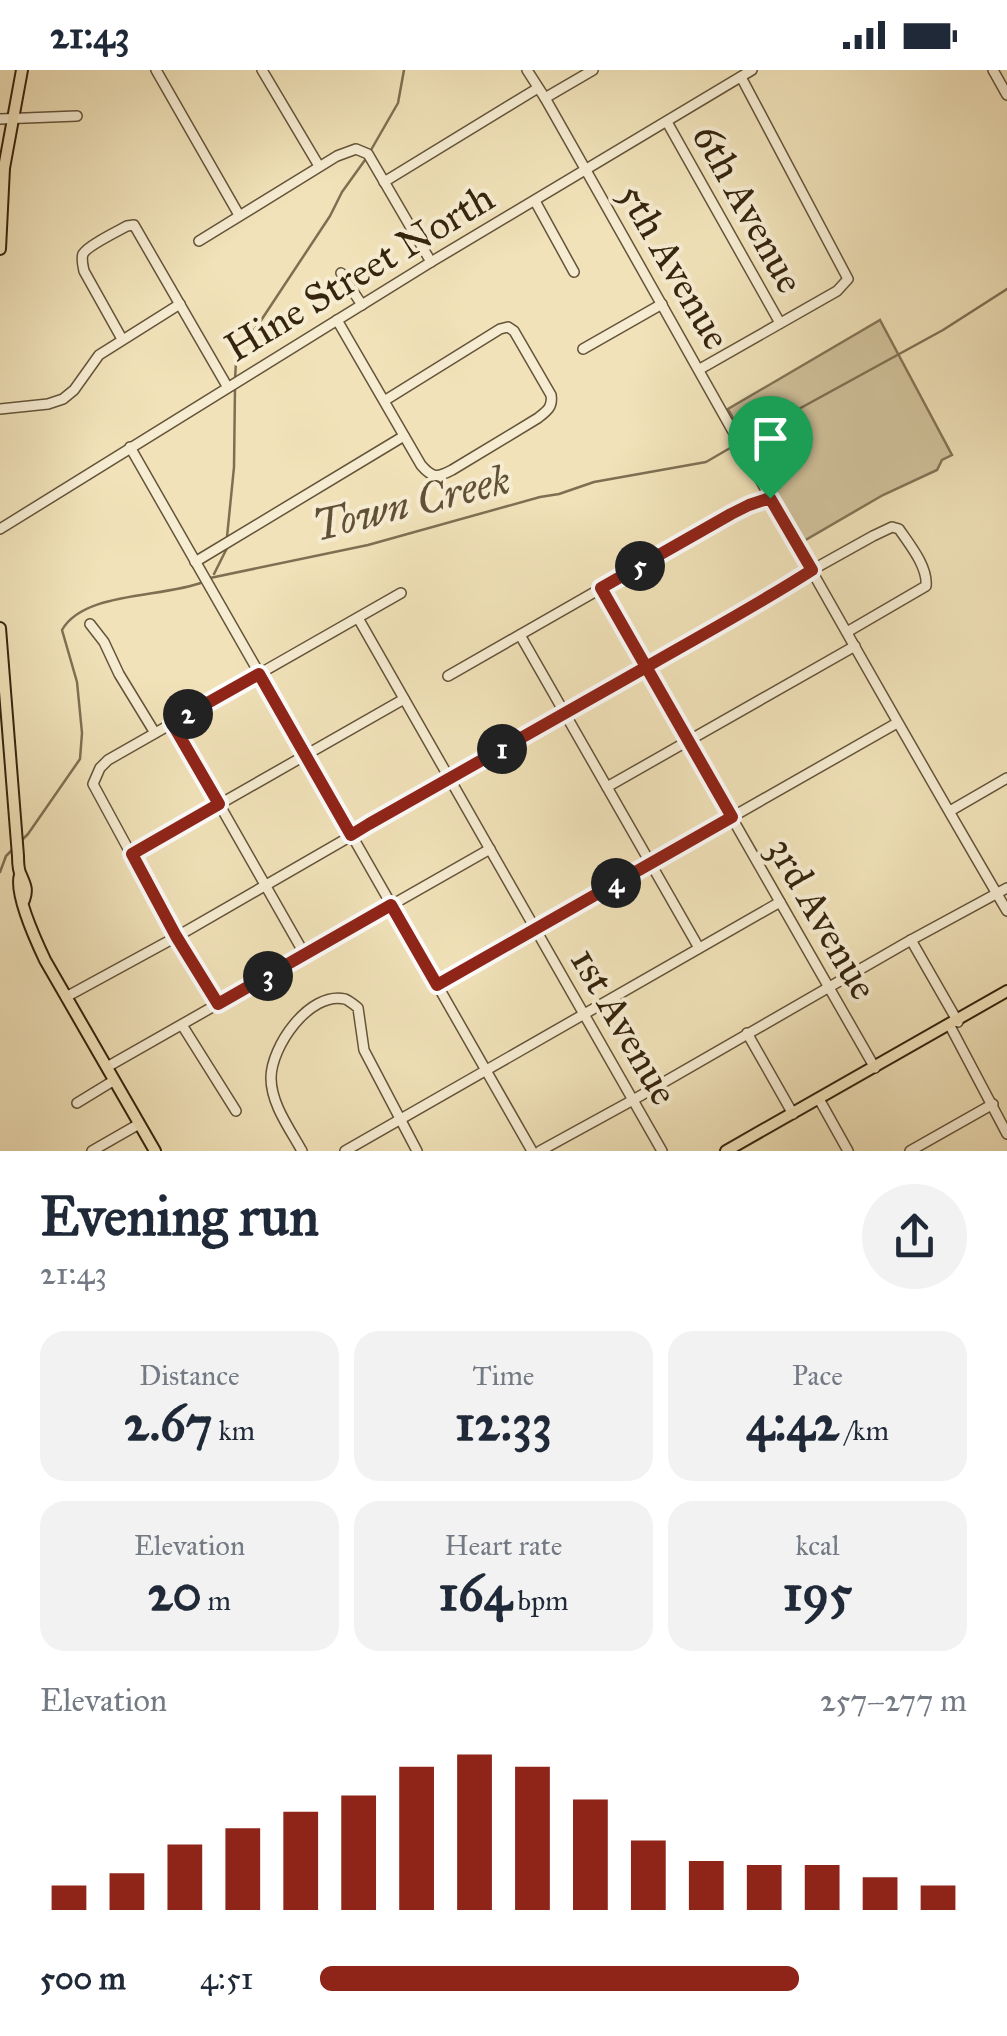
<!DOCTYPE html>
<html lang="en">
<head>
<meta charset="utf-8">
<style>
  body { margin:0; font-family:"IM FELL Great Primer",serif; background:#f2f2f3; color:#1f2937; height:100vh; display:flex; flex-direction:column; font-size:38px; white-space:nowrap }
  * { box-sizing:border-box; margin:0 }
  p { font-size:32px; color:#747a83 }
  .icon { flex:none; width:55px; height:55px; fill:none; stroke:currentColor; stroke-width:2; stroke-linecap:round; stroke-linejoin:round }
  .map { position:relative; height:1081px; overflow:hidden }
  .side { display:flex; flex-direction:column; background:#fff; flex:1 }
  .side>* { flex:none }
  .pin { position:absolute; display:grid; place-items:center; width:85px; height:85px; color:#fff; margin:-102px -42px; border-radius:50% 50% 50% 0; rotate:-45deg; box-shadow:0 0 10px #0007 }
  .pin .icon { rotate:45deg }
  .km { position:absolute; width:50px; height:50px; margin:-25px; border-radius:50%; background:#222; color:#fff; font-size:28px; line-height:50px; text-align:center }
  .round { display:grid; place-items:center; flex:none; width:105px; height:105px; border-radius:52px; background:#f2f2f3 }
  .headline { display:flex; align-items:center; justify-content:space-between; height:170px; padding:0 40px }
  h1 { font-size:55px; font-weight:700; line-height:75px }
  .stats { display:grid; grid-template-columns:repeat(3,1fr); gap:15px; height:170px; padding:10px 40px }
  .stats div { display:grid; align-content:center; border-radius:25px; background:#f2f2f3; text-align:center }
  .stats b { font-size:50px; font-weight:700 }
  .stats small { font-size:28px; font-weight:400 }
  .stats p { font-size:28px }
  .chart { height:280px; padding:20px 40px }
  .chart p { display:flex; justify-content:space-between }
  .chart svg { width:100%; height:180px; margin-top:10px; stroke:#8f2418; stroke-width:6 }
  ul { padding:0 40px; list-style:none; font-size:32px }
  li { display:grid; grid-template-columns:160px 120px 1fr; align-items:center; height:75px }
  li i { height:25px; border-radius:12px; background:#8f2418 }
  .status { display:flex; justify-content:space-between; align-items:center; height:70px; padding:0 50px; background:#fff; direction:ltr }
  .status svg { height:28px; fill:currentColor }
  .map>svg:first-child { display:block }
  .green { fill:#d1c29c; stroke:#837355; stroke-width:2.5 }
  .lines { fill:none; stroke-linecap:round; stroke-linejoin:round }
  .stream { stroke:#7f6f52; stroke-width:2.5 }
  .minor-casing { stroke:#645439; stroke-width:12 }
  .major-casing { stroke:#35240e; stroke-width:14 }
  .minor { stroke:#f6ecd2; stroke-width:9 }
  .major { stroke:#f1e2b9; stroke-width:10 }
  .route-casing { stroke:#fff; stroke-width:20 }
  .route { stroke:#8f2418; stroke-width:12 }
  .labels { text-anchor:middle; stroke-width:8; stroke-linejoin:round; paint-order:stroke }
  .street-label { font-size:40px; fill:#35240e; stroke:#f6ecd2 }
  .water-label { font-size:42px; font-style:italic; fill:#605036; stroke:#f6ecd2 }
</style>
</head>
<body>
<div class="status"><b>21:43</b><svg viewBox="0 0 49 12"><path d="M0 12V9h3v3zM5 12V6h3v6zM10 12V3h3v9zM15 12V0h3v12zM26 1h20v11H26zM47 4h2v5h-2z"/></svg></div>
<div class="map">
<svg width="1007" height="1081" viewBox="0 0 1007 1081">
  <rect width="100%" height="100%" fill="#f1e2b9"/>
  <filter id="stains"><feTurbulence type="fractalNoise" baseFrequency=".002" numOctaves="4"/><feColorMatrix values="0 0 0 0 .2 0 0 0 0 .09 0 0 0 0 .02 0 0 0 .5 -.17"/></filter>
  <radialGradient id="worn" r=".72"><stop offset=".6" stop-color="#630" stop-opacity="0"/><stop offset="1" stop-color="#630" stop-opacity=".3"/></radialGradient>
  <path class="green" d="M 880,250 L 952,385 L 942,390 L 937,400 L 883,425 L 802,472 L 728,339 Z"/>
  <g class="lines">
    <g class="stream">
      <path d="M 371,80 L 398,33 L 404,0"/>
      <path d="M 235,310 L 236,291 L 243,273 L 258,255 L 330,146 L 342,122 L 365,90"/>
      <path d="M 744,369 L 943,260 L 1007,219"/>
      <path d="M 227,467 L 234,397 L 235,318"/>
      <path d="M 214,504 L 227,478"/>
      <path d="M 210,508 L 368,475 L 540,427 L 559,424 L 594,412 L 706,392 L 737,374"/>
      <path d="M 20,772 L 28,764 L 80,689 L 82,663 L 77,612 L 62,560 C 84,521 164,528 203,512"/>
      <path d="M 0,802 L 6,786 L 15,777"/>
    </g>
    <g class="minor-casing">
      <g id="minor">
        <path d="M 156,0 L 239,145"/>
        <path d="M 262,0 L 319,96"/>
        <path d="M 527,0 L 545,28 C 699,299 849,572 1007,841"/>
        <path d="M 993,0 L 1007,25"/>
        <path d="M 545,28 L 593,0"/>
        <path d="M 0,49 L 77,46"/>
        <path d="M 667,52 L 780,253"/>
        <path d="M 384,112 L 538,18"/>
        <path d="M 535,131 L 574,202"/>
        <path d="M 199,171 L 337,86 L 356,79 L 368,84 L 431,192"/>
        <path d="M 341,203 L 362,235"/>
        <path d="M 337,250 L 421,395 C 432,408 437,408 452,400 L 538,348 C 547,341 553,337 551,325 L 514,261 L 508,257 L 500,259 L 384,331"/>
        <path d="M 122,269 L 84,201 C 83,196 81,189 83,184 C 87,176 118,161 127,156 L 134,155 L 227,316"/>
        <path d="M 583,279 L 662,234"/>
        <path d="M 700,299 L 837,221 L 848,209 L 741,7"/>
        <path d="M 0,339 L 48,334 L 63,329 L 74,320 L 99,285 L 180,234"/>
        <path d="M 130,377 L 532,1081"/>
        <path d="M 0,459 L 431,192 L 752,0"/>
        <path d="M 195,492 L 404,366"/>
        <path d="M 601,519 L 875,998"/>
        <path d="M 358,548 L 662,1081"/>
        <path d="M 90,554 L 104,572 L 119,604 L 155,663"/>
        <path d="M 520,565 L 699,878"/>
        <path d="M 448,606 L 731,444 L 749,435 L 770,428"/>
        <path d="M 173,653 L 305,885"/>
        <path d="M 607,717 L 855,576"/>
        <path d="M 950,741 L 1007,708"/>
        <path d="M 132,784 L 404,629"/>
        <path d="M 911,870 L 958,952"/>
        <path d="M 437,915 L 897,653"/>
        <path d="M 66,927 L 176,867 L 812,500 L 873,466 L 892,457 L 899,459 C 910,475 928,497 926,516 L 847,562"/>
        <path d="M 219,934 L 176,867 L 93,714 L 100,698 L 108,690 L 401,523"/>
        <path d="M 182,955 L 236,1041"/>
        <path d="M 950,956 L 1007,1064"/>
        <path d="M 747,963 L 793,1044"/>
        <path d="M 107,997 L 490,779"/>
        <path d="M 819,1029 L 848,1081"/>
        <path d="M 77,1033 L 113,1011"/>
        <path d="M 92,1081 L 139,1054"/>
        <path d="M 302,1081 C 290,1059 271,1034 271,1008 C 271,977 309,921 345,929 C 348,930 356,936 358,938 L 364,980 L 417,1081"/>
        <path d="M 345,1081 L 780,832"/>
        <path d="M 540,1081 L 633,1030 L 911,870 L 1007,818"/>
        <path d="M 910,1081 L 993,1034"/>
      </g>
    </g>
    <g class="major-casing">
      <g id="major">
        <path d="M 0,179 L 4,98 L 22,0"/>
        <path d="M 0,558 L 18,786 C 18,792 18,800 21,805 C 25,815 28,819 24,830"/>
        <path d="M 20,805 C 14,823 36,871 45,890 L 155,1081"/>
        <path d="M 726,1081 L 1007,921"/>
      </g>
    </g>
    <use href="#minor" class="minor"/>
    <use href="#major" class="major"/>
  </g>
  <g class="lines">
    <g class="route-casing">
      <path id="route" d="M 770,428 L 812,500 C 756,536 698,567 641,600 C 550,651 460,703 369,754 L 351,765 L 259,604 L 172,653 L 219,734 L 132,784 L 176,866 L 218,934 L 391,835 L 437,915 L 732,747 L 601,518 L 731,444 L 749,435 L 770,428"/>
    </g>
    <use href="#route" class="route"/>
  </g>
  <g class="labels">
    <g class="street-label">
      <text transform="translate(749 138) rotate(61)" y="14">6th Avenue</text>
      <text transform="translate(675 196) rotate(60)" y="14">5th Avenue</text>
      <text transform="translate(359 202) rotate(-31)" y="14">Hine Street North</text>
      <text transform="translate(823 848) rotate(60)" y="14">3rd Avenue</text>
      <text transform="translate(625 956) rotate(60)" y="14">1st Avenue</text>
    </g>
    <g class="water-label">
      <text transform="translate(411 432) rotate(-14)" y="15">Town Creek</text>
    </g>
  </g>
  <rect width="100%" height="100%" filter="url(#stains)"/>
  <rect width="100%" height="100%" fill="url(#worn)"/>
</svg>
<div class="pin" style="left:770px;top:428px;background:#1e9e55"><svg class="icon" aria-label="arrive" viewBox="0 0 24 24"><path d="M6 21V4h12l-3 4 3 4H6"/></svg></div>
<b class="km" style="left:502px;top:679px">1</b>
<b class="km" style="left:188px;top:644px">2</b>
<b class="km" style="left:268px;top:906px">3</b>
<b class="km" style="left:616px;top:813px">4</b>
<b class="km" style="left:640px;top:496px">5</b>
</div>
<section class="side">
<div class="headline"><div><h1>Evening run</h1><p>21:43</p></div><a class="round"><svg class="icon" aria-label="share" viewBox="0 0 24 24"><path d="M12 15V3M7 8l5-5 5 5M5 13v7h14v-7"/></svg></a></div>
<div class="stats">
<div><p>Distance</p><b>2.67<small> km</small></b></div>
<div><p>Time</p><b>12:33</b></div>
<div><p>Pace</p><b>4:42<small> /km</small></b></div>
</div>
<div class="stats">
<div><p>Elevation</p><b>20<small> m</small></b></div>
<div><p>Heart rate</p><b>164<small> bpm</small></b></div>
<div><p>kcal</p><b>195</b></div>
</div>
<div class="chart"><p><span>Elevation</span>257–277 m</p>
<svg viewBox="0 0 160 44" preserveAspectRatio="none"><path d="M5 44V38M15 44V35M25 44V28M35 44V24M45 44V20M55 44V16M65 44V9M75 44V6M85 44V9M95 44V17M105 44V27M115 44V32M125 44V33M135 44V33M145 44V36M155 44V38"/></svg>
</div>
<ul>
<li><b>500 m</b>4:51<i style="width:74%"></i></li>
</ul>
</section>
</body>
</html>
